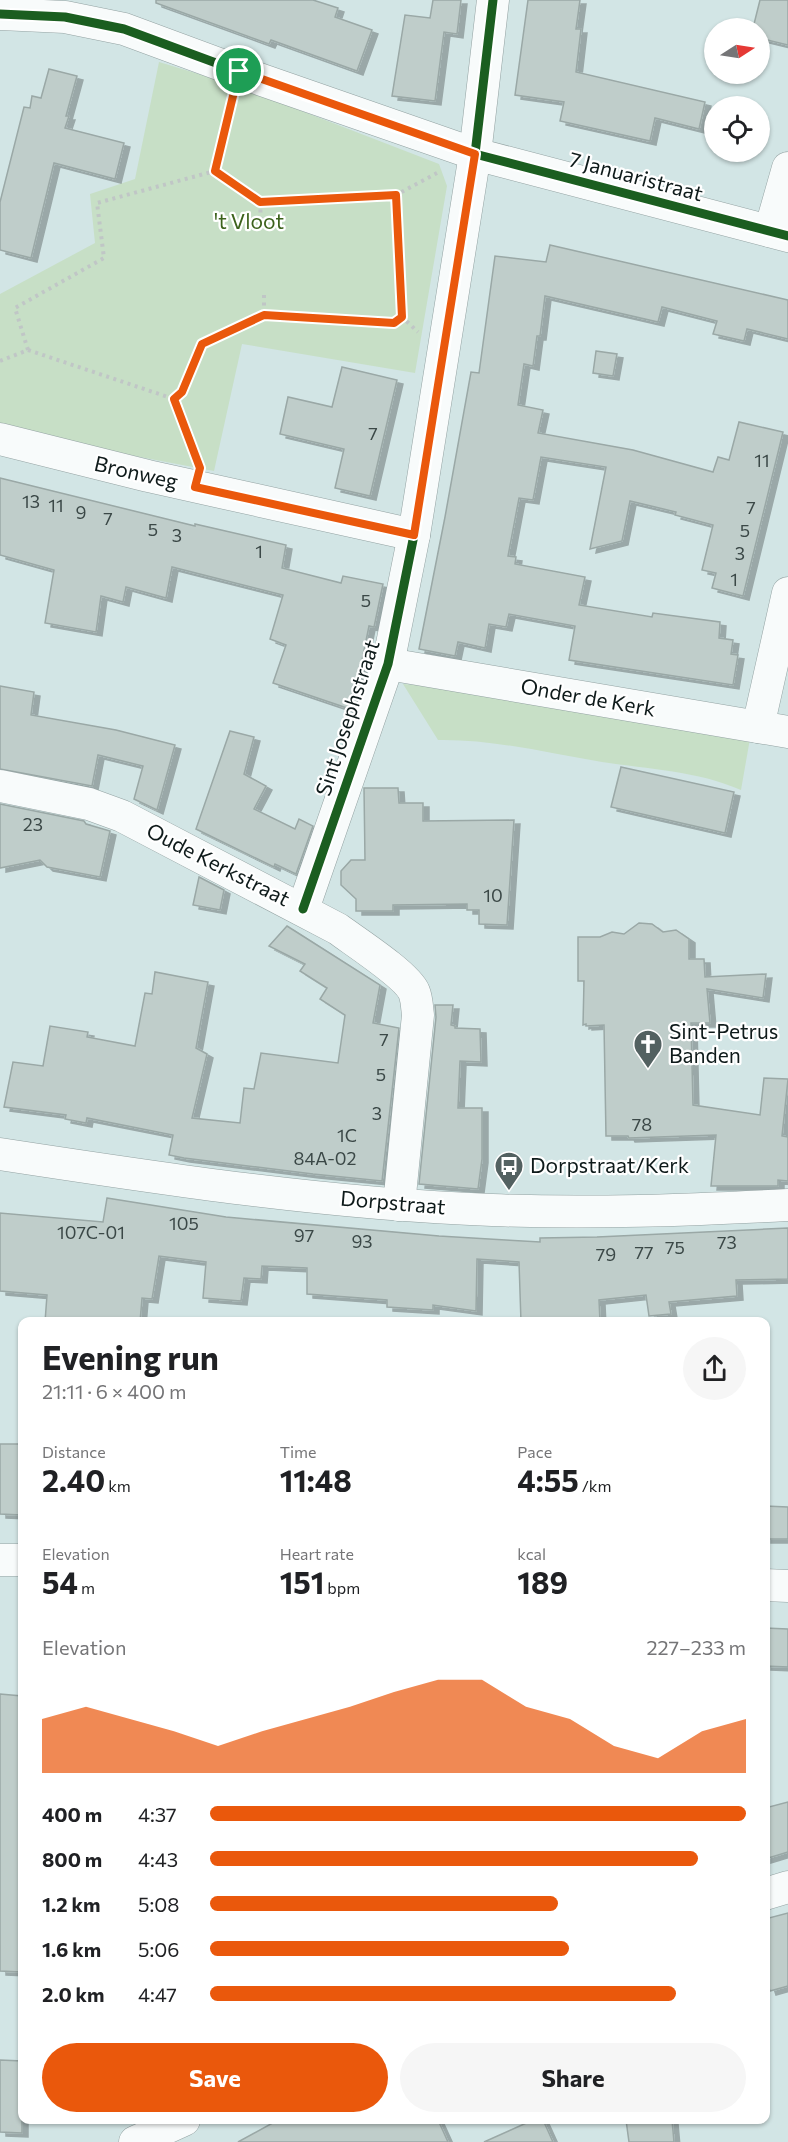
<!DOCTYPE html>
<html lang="en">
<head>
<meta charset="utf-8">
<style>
  body { margin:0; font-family:Commissioner,sans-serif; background:#f6f6f6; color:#202124; height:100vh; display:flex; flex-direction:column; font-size:22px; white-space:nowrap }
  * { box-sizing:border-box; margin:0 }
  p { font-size:20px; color:#757577 }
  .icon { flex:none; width:33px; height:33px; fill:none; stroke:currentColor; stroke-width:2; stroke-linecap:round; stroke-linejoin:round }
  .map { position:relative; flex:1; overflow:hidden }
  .panel { position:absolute; left:18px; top:1317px; width:752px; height:807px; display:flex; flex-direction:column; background:#fff; border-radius:12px; box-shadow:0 2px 4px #0004 }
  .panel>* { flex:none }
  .needle { width:39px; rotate:78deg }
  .buttons { position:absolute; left:704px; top:18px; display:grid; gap:12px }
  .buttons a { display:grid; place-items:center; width:66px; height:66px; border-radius:50%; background:#fff; box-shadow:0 2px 4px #0004; font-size:30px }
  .pin { position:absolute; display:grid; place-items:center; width:51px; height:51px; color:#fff; margin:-26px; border:3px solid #fff; border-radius:50%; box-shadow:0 2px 6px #0007 }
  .round { display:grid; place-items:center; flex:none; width:63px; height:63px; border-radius:32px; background:#f6f6f6 }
  .overview { display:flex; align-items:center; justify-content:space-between; height:102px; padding:0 24px }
  h1 { font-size:33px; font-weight:700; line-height:45px }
  .stats { display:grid; grid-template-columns:repeat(3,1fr); gap:9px; height:102px; padding:6px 24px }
  .stats div { display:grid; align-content:center }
  .stats b { font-size:30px; font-weight:700 }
  .stats small { font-size:16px; font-weight:400 }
  .stats p { font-size:16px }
  .chart { height:168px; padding:12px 24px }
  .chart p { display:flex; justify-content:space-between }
  .chart svg { width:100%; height:108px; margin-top:6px; fill:#ea580c; opacity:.7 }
  .action { display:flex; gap:12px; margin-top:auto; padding:12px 24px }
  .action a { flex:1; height:69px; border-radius:36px; background:#ea580c; color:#fff; font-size:24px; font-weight:700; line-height:69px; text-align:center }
  .action a+a { background:#f6f6f6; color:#202124 }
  ul { padding:0 24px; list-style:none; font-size:20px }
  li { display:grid; grid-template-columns:96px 72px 1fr; align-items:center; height:45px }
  li i { height:15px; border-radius:8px; background:#ea580c }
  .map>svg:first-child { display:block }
  .green { fill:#c7dfc6 }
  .building { fill:#bfcdca; stroke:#9aa8a6; stroke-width:1.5; filter:url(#shadow) }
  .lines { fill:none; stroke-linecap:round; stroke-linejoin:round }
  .minor-casing { stroke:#93a2a2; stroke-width:33 }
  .path { stroke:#c0c6c6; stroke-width:4; stroke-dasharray:3 4.5; stroke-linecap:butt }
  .minor { stroke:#f8fbfb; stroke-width:32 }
  .cycleway-casing { stroke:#fff; stroke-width:13 }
  .cycleway { stroke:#1b5e20; stroke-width:9 }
  .route-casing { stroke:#fff; stroke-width:12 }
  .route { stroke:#ea580c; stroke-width:8 }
  .labels { text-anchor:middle; stroke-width:4.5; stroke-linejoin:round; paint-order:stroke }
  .number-label { font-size:18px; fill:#3b4847 }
  .street-label { font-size:21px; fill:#0e1a1a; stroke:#fff }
  .park-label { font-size:21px; fill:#3c621c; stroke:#fff }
  .poi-label { font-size:21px; fill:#0e1a1a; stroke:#fff; text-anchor:start }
</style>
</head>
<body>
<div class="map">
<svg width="788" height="2142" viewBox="0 0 788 2142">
  <defs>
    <filter id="shadow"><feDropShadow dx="6" dy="4" stdDeviation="0" flood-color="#0004"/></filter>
  </defs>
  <rect width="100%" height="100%" fill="#d2e5e5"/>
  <g class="green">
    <path d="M 159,62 L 232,84 L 439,164 L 447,186 L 415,373 L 242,344 L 214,471 L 124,454 L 0,423 L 0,294 L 95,243 L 90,194 L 135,179 Z"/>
    <path d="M 403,684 L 431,686 L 751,733 L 741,790 C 698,771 648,769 602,762 C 547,753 493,739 438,740 Z"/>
  </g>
  <g class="building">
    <path d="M 156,0 L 313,0 L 338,8 L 335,17 L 372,30 L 357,71 L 271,40 L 269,44 L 156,3 Z"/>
    <path d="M 433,0 L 461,0 L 457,34 L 444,32 L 435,101 L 392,96 L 405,15 L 430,18 Z"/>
    <path d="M 528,0 L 580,0 L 576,29 L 581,29 L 576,72 L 705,102 L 699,129 L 655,118 L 650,141 L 560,121 L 564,102 L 515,95 Z"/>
    <path d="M 760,0 L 788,0 L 788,45 L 759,38 L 759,28 L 753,28 Z"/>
    <path d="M 49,69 L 77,76 L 66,116 L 69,116 L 65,128 L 124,143 L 115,179 L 54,163 L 31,258 L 0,250 L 0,202 L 24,107 L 30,108 L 32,96 L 41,98 Z"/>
    <path d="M 550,245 L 788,300 L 788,339 L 747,329 L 744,341 L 713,334 L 717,321 L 662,307 L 658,322 L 545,296 L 540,336 L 537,336 L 533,366 L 524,364 L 518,405 L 543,410 L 538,433 L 633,450 L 713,472 L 718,457 L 729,460 L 739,422 L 783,432 L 743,596 L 712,588 L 716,573 L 702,570 L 713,525 L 675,515 L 676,512 L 630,501 L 622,541 L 590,549 L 606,467 L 541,457 L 533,500 L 519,498 L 508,556 L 516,557 L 515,564 L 585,577 L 579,605 L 652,617 L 653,613 L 720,622 L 719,638 L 733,640 L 731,654 L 738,655 L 733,685 L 569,660 L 575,626 L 509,614 L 506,627 L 489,624 L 485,648 L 458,642 L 455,656 L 419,649 L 445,517 L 471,372 L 479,373 L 495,256 L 546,262 Z"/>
    <path d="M 596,351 L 617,354 L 613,376 L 593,373 Z"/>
    <path d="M 342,367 L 397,380 L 370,496 L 335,488 L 344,449 L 280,434 L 288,397 L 332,407 Z"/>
    <path d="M 0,478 L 195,526 L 195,524 L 286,545 L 282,568 L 341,583 L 343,576 L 383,584 L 374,627 L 369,626 L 357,685 L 361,686 L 353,710 L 273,683 L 286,645 L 270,639 L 283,595 L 172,567 L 166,598 L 126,587 L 123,602 L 101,596 L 96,632 L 45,623 L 54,570 L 0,555 Z"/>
    <path d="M 0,686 L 34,692 L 31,715 L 116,730 L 175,745 L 157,810 L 134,799 L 143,766 L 98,755 L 92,786 L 0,769 Z"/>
    <path d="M 230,731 L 254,737 L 244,774 L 266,786 L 254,809 L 295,829 L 299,819 L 313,826 L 296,874 L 275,864 L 274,867 L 196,829 Z"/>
    <path d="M 621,767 L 734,792 L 725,833 L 611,807 Z"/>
    <path d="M 364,788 L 398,788 L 399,803 L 423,803 L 423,821 L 514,820 L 507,925 L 479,924 L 479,910 L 467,910 L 467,904 L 393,905 L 393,911 L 356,911 L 356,899 L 341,885 L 341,871 L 351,860 L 365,860 Z"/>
    <path d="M 0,804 L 84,821 L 86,824 L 110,831 L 100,877 L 47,867 L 40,860 L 0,868 Z"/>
    <path d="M 199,877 L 224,890 L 220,910 L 193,905 Z"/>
    <path d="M 639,923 L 652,924 L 663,932 L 676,930 L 689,939 L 689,959 L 704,959 L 705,977 L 766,974 L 763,998 L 707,989 L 710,1023 L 691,1023 L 693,1105 L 760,1115 L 764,1078 L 788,1079 L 782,1136 L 788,1137 L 788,1181 L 778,1180 L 778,1186 L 711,1186 L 716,1135 L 629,1138 L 628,1136 L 606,1136 L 604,1025 L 586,1026 L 586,1024 L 583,1025 L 584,981 L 578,981 L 578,937 L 600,937 L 612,932 L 624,934 Z"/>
    <path d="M 287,926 L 380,985 L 373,1023 L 399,1028 L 382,1181 L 313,1174 L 184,1158 L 169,1155 L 173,1135 L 87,1118 L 86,1123 L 65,1119 L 66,1115 L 4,1107 L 13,1062 L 43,1066 L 50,1026 L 88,1032 L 87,1037 L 135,1046 L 145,993 L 152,994 L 155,972 L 208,982 L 196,1048 L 207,1054 L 192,1118 L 240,1123 L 244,1088 L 254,1089 L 261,1053 L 338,1063 L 345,1015 L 320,999 L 327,988 L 300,971 L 305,964 L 269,946 Z"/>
    <path d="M 435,1005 L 453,1005 L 451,1025 L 455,1026 L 455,1028 L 480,1029 L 481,1062 L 460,1061 L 458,1108 L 482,1108 L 482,1159 L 478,1189 L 419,1184 L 436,1017 Z"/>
    <path d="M 107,1198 L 226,1217 L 439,1236 L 540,1242 L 540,1238 L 597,1237 L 788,1228 L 788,1279 L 736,1280 L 737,1296 L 669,1302 L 671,1314 L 649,1316 L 646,1295 L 599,1300 L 600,1322 L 521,1322 L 519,1262 L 477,1259 L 476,1311 L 433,1305 L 433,1310 L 387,1307 L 387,1300 L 307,1294 L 307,1268 L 262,1266 L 261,1279 L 244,1278 L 241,1301 L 203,1298 L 206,1262 L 159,1256 L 152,1299 L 142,1298 L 140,1322 L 45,1322 L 47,1295 L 0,1291 L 0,1213 L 103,1222 Z"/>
    <path d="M 0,1444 L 22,1444 L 22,1515 L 0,1514 Z"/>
    <path d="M 765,1506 L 788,1507 L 788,1539 L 765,1539 Z"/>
    <path d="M 765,1628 L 788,1629 L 788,1667 L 765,1666 Z"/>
    <path d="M 0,1694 L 22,1696 L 22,1850 L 20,1897 L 22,1897 L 22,1972 L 0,1971 Z"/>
    <path d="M 788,1802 L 788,1852 L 765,1859 L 765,1808 Z"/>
    <path d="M 788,1913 L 788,1986 L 770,1991 L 765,1975 L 765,1919 Z"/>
    <path d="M 0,2060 L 22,2061 L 22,2133 L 0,2132 Z"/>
    <path d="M 278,2120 L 438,2120 L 448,2142 L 238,2142 Z"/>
    <path d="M 533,2120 L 543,2120 L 553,2142 L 484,2142 Z"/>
    <path d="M 626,2120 L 672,2120 L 674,2142 L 629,2142 Z"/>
  </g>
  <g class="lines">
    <g class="minor-casing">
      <g id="minor">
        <path d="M 0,14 L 65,17 L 124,29 L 262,80 L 475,154 L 788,236"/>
        <path d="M 770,231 L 788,168"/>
        <path d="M 0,439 L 148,476 L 414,535"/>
        <path d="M 388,664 L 788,732"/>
        <path d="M 758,727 L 788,593"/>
        <path d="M 0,786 L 89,804 L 122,816 L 338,929 C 354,941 407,975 414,992 C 417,999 417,1008 418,1015 L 399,1205"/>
        <path d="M 303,909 L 388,664 L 414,535 L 475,154 L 493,0"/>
        <path d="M 0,1154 C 163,1179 328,1204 492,1210 C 591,1214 689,1210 788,1205"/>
        <path d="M 0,1560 L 22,1560"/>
        <path d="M 765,1585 L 788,1586"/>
        <path d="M 765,1894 L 788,1887"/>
        <path d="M 135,2142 L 184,2120"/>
      </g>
    </g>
    <g class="path">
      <path d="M 232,100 L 215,171 L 260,202 L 396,195 L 437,173"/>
      <path d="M 396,195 L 402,317"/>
      <path d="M 260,202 L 261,223"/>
      <path d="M 264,295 L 264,315"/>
      <path d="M 28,350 L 174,399 L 196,457"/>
      <path d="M 0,361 L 28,350 L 15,308 L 104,258 L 97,203 L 215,171"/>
      <path d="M 174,399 L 182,392 L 202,344 L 264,315 L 394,323 L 402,317 L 418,332"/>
    </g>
    <use href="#minor" class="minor"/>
    <g class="cycleway-casing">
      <g id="cycleway">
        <path d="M 0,14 L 65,17 L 124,29 L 262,80 L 475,154 L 788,236"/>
        <path d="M 303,909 L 388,664 L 414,535 L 475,154 L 493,0"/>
      </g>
    </g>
    <use href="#cycleway" class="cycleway"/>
  </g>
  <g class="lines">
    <g class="route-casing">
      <path id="route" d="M 239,71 L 475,154 L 414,535 L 195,487 L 200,468 L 174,399 L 182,392 L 202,344 L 264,315 L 394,323 L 402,317 L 396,195 L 260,202 L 215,171 Z"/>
    </g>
    <use href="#route" class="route"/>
  </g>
  <defs>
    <g id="church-pin" transform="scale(1.5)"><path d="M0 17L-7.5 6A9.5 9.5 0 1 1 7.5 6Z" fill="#536161" stroke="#fff"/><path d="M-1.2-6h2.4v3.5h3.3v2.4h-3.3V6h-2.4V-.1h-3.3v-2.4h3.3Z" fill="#fff"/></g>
    <g id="bus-pin" transform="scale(1.5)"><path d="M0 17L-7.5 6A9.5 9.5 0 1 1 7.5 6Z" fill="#536161" stroke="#fff"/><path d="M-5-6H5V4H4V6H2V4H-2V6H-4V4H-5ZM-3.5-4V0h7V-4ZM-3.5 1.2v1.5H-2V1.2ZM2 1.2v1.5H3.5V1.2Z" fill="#fff"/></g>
  </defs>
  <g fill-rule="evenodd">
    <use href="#church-pin" x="648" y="1044"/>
    <use href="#bus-pin" x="509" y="1166"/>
  </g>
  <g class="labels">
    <g class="number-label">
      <text x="373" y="440">7</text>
      <text x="762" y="467">11</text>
      <text x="31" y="508">13</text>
      <text x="56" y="512">11</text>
      <text x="751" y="514">7</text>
      <text x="81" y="519">9</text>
      <text x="108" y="525">7</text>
      <text x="153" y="536">5</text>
      <text x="745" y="537">5</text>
      <text x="177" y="542">3</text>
      <text x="259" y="558">1</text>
      <text x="740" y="560">3</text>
      <text x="734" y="586">1</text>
      <text x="366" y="607">5</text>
      <text x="33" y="831">23</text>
      <text x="493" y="902">10</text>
      <text x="384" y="1046">7</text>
      <text x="381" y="1081">5</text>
      <text x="377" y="1120">3</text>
      <text x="642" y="1131">78</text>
      <text x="347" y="1142">1C</text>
      <text x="325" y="1165">84A-02</text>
      <text x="184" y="1230">105</text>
      <text x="91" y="1239">107C-01</text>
      <text x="304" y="1242">97</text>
      <text x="362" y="1248">93</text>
      <text x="727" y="1249">73</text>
      <text x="675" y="1254">75</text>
      <text x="644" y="1259">77</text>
      <text x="606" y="1261">79</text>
    </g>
    <g class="street-label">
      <text transform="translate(636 177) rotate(15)" y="7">7 Januaristraat</text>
      <text transform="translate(136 473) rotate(13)" y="7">Bronweg</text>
      <text transform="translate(588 698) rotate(10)" y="7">Onder de Kerk</text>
      <text transform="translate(348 718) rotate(-72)" y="7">Sint Josephstraat</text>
      <text transform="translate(218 865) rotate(27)" y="7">Oude Kerkstraat</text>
      <text transform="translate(393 1203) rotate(5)" y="7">Dorpstraat</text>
    </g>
    <g class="park-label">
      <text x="249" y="229">'t Vloot</text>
    </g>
    <g class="poi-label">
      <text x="669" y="1039">Sint-Petrus<tspan x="669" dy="24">Banden</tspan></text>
      <text x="530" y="1173">Dorpstraat/Kerk</text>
    </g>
  </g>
</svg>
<div class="buttons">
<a><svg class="needle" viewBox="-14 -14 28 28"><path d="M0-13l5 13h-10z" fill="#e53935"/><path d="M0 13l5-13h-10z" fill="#757577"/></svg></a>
<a><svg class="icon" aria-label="locate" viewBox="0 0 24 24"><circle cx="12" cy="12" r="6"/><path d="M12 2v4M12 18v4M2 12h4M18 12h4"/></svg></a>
</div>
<div class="pin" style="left:239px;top:71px;background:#1e9e55"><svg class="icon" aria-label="arrive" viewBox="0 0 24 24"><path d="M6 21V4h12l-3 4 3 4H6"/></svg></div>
<section class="panel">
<div class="overview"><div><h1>Evening run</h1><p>21:11 · 6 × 400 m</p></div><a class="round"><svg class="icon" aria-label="share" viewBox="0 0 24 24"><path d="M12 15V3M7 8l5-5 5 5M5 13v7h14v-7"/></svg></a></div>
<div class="stats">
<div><p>Distance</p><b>2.40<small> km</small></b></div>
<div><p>Time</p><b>11:48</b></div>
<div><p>Pace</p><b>4:55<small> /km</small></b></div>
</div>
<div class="stats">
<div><p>Elevation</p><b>54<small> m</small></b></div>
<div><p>Heart rate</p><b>151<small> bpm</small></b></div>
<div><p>kcal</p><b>189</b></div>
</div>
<div class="chart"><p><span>Elevation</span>227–233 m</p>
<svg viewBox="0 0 160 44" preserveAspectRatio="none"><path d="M0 44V22L10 17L20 22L30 27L40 33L50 27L60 22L70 17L80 11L90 6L100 6L110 17L120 22L130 33L140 38L150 27L160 22V44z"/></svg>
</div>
<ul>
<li><b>400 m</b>4:37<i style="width:100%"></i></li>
<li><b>800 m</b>4:43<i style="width:91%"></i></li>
<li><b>1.2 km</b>5:08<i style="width:65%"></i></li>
<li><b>1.6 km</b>5:06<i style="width:67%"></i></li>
<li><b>2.0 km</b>4:47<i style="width:87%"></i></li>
</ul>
<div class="action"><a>Save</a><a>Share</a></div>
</section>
</div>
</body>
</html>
